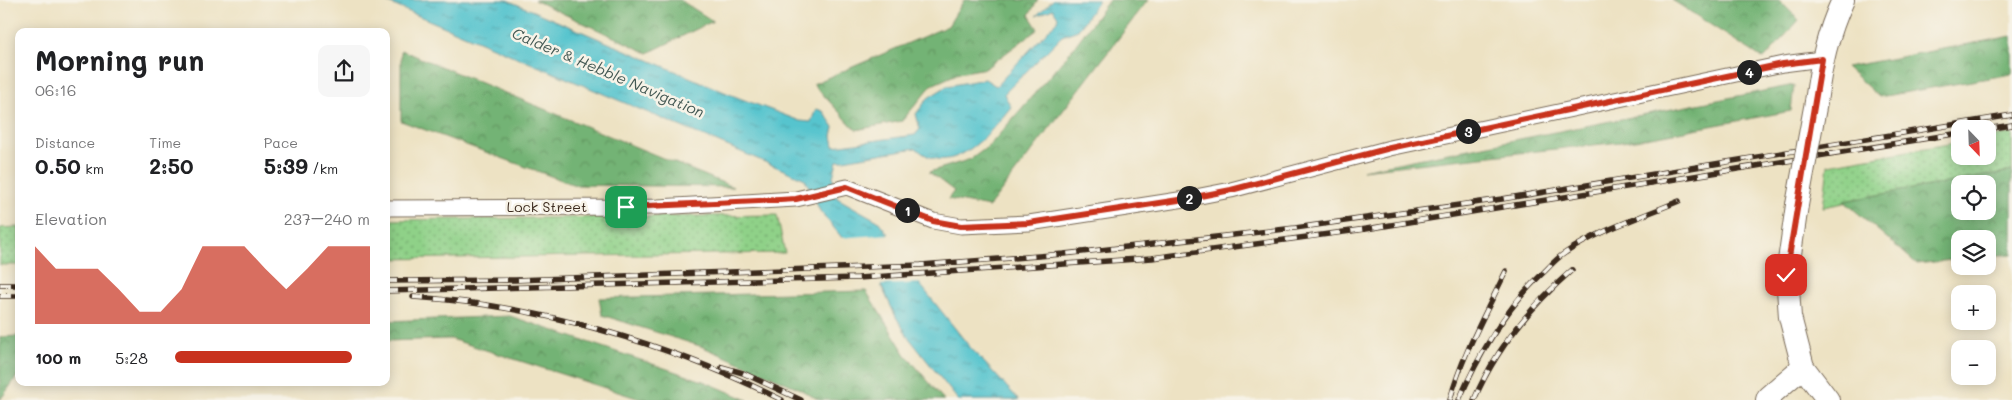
<!DOCTYPE html>
<html lang="en">
<head>
<meta charset="utf-8">
<style>
  body { margin:0; font-family:Mali,sans-serif; background:#f6f6f6; color:#202124; height:100vh; display:flex; flex-direction:column; font-size:19px; white-space:nowrap }
  * { box-sizing:border-box; margin:0 }
  p { font-size:16px; color:#757577 }
  .icon { flex:none; width:28px; height:28px; fill:none; stroke:currentColor; stroke-width:2; stroke-linecap:round; stroke-linejoin:round }
  .map { position:relative; flex:1; overflow:hidden }
  .details { position:absolute; left:15px; top:28px; width:375px; height:358px; display:flex; flex-direction:column; background:#fff; border-radius:10px; box-shadow:0 2px 12px #0003 }
  .details>* { flex:none }
  .needle { width:32px; rotate:157deg }
  .fabs { position:absolute; left:1951px; top:120px; display:grid; gap:10px }
  .fabs a { display:grid; place-items:center; width:45px; height:45px; border-radius:10px; background:#fff; box-shadow:0 2px 12px #0003; font-size:25px }
  .pin { position:absolute; display:grid; place-items:center; width:42px; height:42px; color:#fff; margin:-21px; border-radius:10px; box-shadow:0 2px 8px #0006 }
  .km { position:absolute; width:25px; height:25px; margin:-12px; border-radius:50%; background:#222; color:#fff; font-size:14px; line-height:25px; text-align:center }
  .round { display:grid; place-items:center; flex:none; width:52px; height:52px; border-radius:10px; background:#f6f6f6 }
  .head { display:flex; align-items:center; justify-content:space-between; height:85px; padding:0 20px }
  h1 { font-size:28px; font-weight:800; line-height:38px }
  .metrics { display:grid; grid-template-columns:repeat(3,1fr); gap:8px; height:85px; padding:5px 20px }
  .metrics div { display:grid; align-content:center }
  .metrics b { font-size:21px; font-weight:800 }
  .metrics small { font-size:14px; font-weight:400 }
  .metrics p { font-size:14px }
  .chart { height:140px; padding:10px 20px }
  .chart p { display:flex; justify-content:space-between }
  .chart svg { width:100%; height:90px; margin-top:5px; fill:#c8321e; opacity:.7 }
  ul { padding:0 20px; list-style:none; font-size:16px }
  li { display:grid; grid-template-columns:80px 60px 1fr; align-items:center; height:38px }
  li i { height:12px; border-radius:6px; background:#c8321e }
  .map>svg:first-child { display:block }
  .grass { fill:url(#grass-dots); stroke:#657e53 }
  .forest { fill:url(#forest-crowns); stroke:#576e49; fill-rule:evenodd }
  .water { fill:url(#water-ripples); stroke:#497776 }
  .pier { fill:#ede2c3 }
  .lines { fill:none; stroke-linecap:round; stroke-linejoin:round }
  .street-casing { stroke:#796a58; stroke-width:17 }
  .secondary-casing { stroke:#796a58; stroke-width:24 }
  .street { stroke:#fff; stroke-width:15 }
  .secondary { stroke:#fff; stroke-width:22 }
  .rail-casing { stroke:#3b2a1e; stroke-width:5.5 }
  .rail { stroke:#f7f3e8; stroke-width:4; stroke-dasharray:11; stroke-linecap:butt }
  .secondary-bridge-casing { stroke:#796a58; stroke-width:24; stroke-linecap:butt }
  .secondary-bridge { stroke:#fff; stroke-width:22 }
  .route-casing { stroke:#fff; stroke-width:10 }
  .route { stroke:#c8321e; stroke-width:6 }
  .labels { text-anchor:middle; stroke-width:5; stroke-linejoin:round; paint-order:stroke }
  .street-label { font-size:14px; fill:#3b2a1e; stroke:#f7f3e8 }
  .water-label { font-size:15px; font-style:italic; fill:#435853; stroke:#f7f3e8 }
</style>
</head>
<body>
<div class="map">
<svg width="2012" height="400" viewBox="0 0 2012 400">
  <defs>
    <pattern id="grass-dots" width="8" height="8" patternUnits="userSpaceOnUse" patternTransform="scale(1.25)"><rect width="8" height="8" fill="#8fd188"/><path d="M2 2h.1M6 6h.1" fill="none" stroke="#76aa6f" stroke-width="1.8" stroke-linecap="round"/></pattern>
    <pattern id="forest-crowns" width="20" height="18" patternUnits="userSpaceOnUse" patternTransform="scale(1.25)"><rect width="20" height="18" fill="#73b374"/><path d="M2 6a3 3 0 1 1 6 0M12 15a3 3 0 1 1 6 0" fill="none" stroke="#60925f"/></pattern>
    <pattern id="water-ripples" width="26" height="14" patternUnits="userSpaceOnUse" patternTransform="scale(1.25)"><rect width="26" height="14" fill="#57c4ce"/><path d="M2 4q2-2 4 0t4 0M15 11q2-2 4 0t4 0" fill="none" stroke="#499fa7"/></pattern>
  </defs>
  <rect width="100%" height="100%" fill="#f7f3e8"/>
  <filter id="ink" filterUnits="userSpaceOnUse"><feTurbulence type="fractalNoise" baseFrequency=".02" numOctaves="2"/><feDisplacementMap in="SourceGraphic" scale="10" xChannelSelector="R" yChannelSelector="G"/><feConvolveMatrix kernelMatrix="1 2 1 2 8 2 1 2 1" color-interpolation-filters="sRGB"/></filter>
  <filter id="wash" filterUnits="userSpaceOnUse"><feTurbulence type="fractalNoise" baseFrequency=".0096" numOctaves="4" result="noise"/><feDisplacementMap in="SourceGraphic" scale="20" xChannelSelector="R" yChannelSelector="G"/><feGaussianBlur stdDeviation="1.12" result="paint"/><feColorMatrix in="noise" values="0 0 0 0 0 0 0 0 0 0 0 0 0 0 0 0 0 1.4 0 .05"/><feComposite in="paint" operator="in"/></filter>
  <g filter="url(#wash)">
    <rect width="100%" height="100%" fill="#ede2c3"/>
    <g class="grass">
      <path d="M 2012,133 L 2012,171 L 1823,207 L 1828,165 L 1960,142 L 1960,156 L 1988,156 L 1988,138 Z"/>
      <path d="M 777,215 L 785,253 L 386,259 L 386,220 Z"/>
      <path d="M 19,227 L 19,265 L 0,265 L 0,228 Z"/>
    </g>
    <g class="forest">
      <path d="M 534,0 L 680,0 L 713,21 L 648,53 Z"/>
      <path d="M 964,0 L 1038,0 L 1029,15 L 1038,29 L 986,68 L 959,73 L 932,85 L 902,121 L 856,130 L 813,84 L 948,26 Z"/>
      <path d="M 1109,0 L 1148,0 L 989,207 L 948,199 L 954,191 L 929,172 L 971,159 L 990,145 L 1071,51 Z"/>
      <path d="M 1672,0 L 1779,0 L 1799,20 L 1764,59 Z"/>
      <path d="M 2012,36 L 2012,74 L 1879,97 L 1846,67 Z"/>
      <path d="M 401,50 L 733,187 L 575,185 L 401,121 Z"/>
      <path d="M 1794,85 L 1791,111 L 1630,141 L 1362,170 Z"/>
      <path d="M 2012,171 L 2012,254 L 1988,256 L 1988,239 L 1960,239 L 1960,259 L 1917,264 L 1844,201 ZM 1960,184 L 1988,184 L 1988,211 L 1960,211 Z"/>
      <path d="M 866,291 L 906,355 L 944,400 L 819,400 L 796,387 L 703,347 L 602,315 L 599,298 Z"/>
      <path d="M 510,316 L 703,381 L 748,400 L 643,400 L 451,339 L 386,341 L 386,321 Z"/>
      <path d="M 19,336 L 19,374 L 0,400 L 0,337 Z"/>
    </g>
    <path class="water" d="M 381,0 L 507,0 L 734,96 L 800,121 L 811,122 L 816,109 L 823,111 L 834,127 L 832,136 L 834,146 L 915,135 L 920,129 L 916,114 L 928,98 L 947,86 L 985,79 L 996,86 L 1057,21 L 1058,17 L 1053,9 L 1036,16 L 1053,0 L 1099,0 L 1078,30 L 1062,36 L 1004,94 L 1011,107 C 989,134 952,181 916,148 L 837,161 L 833,177 L 837,198 L 878,221 L 889,235 L 919,283 L 969,346 L 1019,400 L 958,400 L 909,338 L 896,317 L 881,285 L 820,211 L 805,179 Z"/>
    <path class="pier" d="M 892,234 L 921,282 L 922,283 L 878,285 L 839,238 Z"/>
  </g>
  <g filter="url(#ink)">
    <g class="lines">
      <g class="street-casing">
        <path id="street" d="M 386,208 L 658,207 L 796,199 L 847,187 L 933,221 L 961,226 L 1029,223 L 1185,199 L 1231,190 L 1390,148 L 1783,64 L 1822,59"/>
      </g>
      <g class="secondary-casing">
        <g id="secondary">
          <path d="M 1816,102 C 1821,64 1827,35 1843,0"/>
          <path d="M 1797,205 L 1787,275 L 1790,317 L 1803,367 L 1828,400"/>
          <path d="M 1767,400 L 1768,397 L 1803,367"/>
        </g>
      </g>
      <use href="#street" class="street"/>
      <use href="#secondary" class="secondary"/>
      <g class="rail-casing">
        <g id="rail">
          <path d="M 1986,129 L 2012,125"/>
          <path d="M 386,281 L 515,280 L 921,265 L 1064,254 L 1295,228 L 1502,199 L 2012,115"/>
          <path d="M 0,285 L 19,285"/>
          <path d="M 386,291 L 858,278 L 1152,258 L 1366,229 L 1960,133"/>
          <path d="M 0,296 L 19,296"/>
          <path d="M 413,297 C 539,305 670,344 782,400"/>
          <path d="M 722,367 L 743,373 L 801,400"/>
          <path d="M 1450,400 C 1462,355 1486,313 1506,271"/>
          <path d="M 1459,400 C 1480,352 1506,307 1545,271 C 1551,265 1557,258 1565,253 C 1600,230 1641,217 1679,201"/>
          <path d="M 1474,400 C 1496,348 1530,307 1572,270"/>
        </g>
      </g>
      <use href="#rail" class="rail"/>
      <g class="secondary-bridge-casing">
        <path id="secondary-bridge" d="M 1797,205 L 1816,102"/>
      </g>
      <use href="#secondary-bridge" class="secondary-bridge"/>
    </g>
  </g>
  <g class="lines" filter="url(#ink)">
    <g class="route-casing">
      <path id="route" d="M 626,207 L 780,200 L 796,199 L 847,187 L 933,221 L 961,226 L 1029,223 L 1185,199 L 1231,190 L 1390,148 L 1783,64 L 1822,59 L 1786,275"/>
    </g>
    <use href="#route" class="route"/>
  </g>
  <g class="labels">
    <g class="street-label">
      <text x="547" y="212">Lock Street</text>
    </g>
    <g class="water-label">
      <text transform="translate(608 73) rotate(23)" y="5">Calder &amp; Hebble Navigation</text>
    </g>
  </g>
</svg>
<div class="fabs">
<a><svg class="needle" viewBox="-14 -14 28 28"><path d="M0-13l5 13h-10z" fill="#e53935"/><path d="M0 13l5-13h-10z" fill="#757577"/></svg></a>
<a><svg class="icon" aria-label="locate" viewBox="0 0 24 24"><circle cx="12" cy="12" r="6"/><path d="M12 2v4M12 18v4M2 12h4M18 12h4"/></svg></a>
<a><svg class="icon" aria-label="layers" viewBox="0 0 24 24"><path d="M12 4l9 5-9 5-9-5zM3 14l9 5 9-5"/></svg></a>
<a>+</a>
<a>−</a>
</div>
<div class="pin" style="left:626px;top:207px;background:#1e9e55"><svg class="icon" aria-label="arrive" viewBox="0 0 24 24"><path d="M6 21V4h12l-3 4 3 4H6"/></svg></div>
<div class="pin" style="left:1786px;top:275px;background:#d93025"><svg class="icon" aria-label="check" viewBox="0 0 24 24"><path d="M5 12l5 5 9-10"/></svg></div>
<b class="km" style="left:907px;top:210px">1</b>
<b class="km" style="left:1189px;top:198px">2</b>
<b class="km" style="left:1468px;top:131px">3</b>
<b class="km" style="left:1749px;top:72px">4</b>
<section class="details">
<div class="head"><div><h1>Morning run</h1><p>06:16</p></div><a class="round"><svg class="icon" aria-label="share" viewBox="0 0 24 24"><path d="M12 15V3M7 8l5-5 5 5M5 13v7h14v-7"/></svg></a></div>
<div class="metrics">
<div><p>Distance</p><b>0.50<small> km</small></b></div>
<div><p>Time</p><b>2:50</b></div>
<div><p>Pace</p><b>5:39<small> /km</small></b></div>
</div>
<div class="chart"><p><span>Elevation</span>237–240 m</p>
<svg viewBox="0 0 160 44" preserveAspectRatio="none"><path d="M0 44V6L10 17L20 17L30 17L40 27L50 38L60 38L70 27L80 6L90 6L100 6L110 17L120 27L130 17L140 6L150 6L160 6V44z"/></svg>
</div>
<ul>
<li><b>100 m</b>5:28<i style="width:91%"></i></li>
</ul>
</section>
</div>
</body>
</html>
